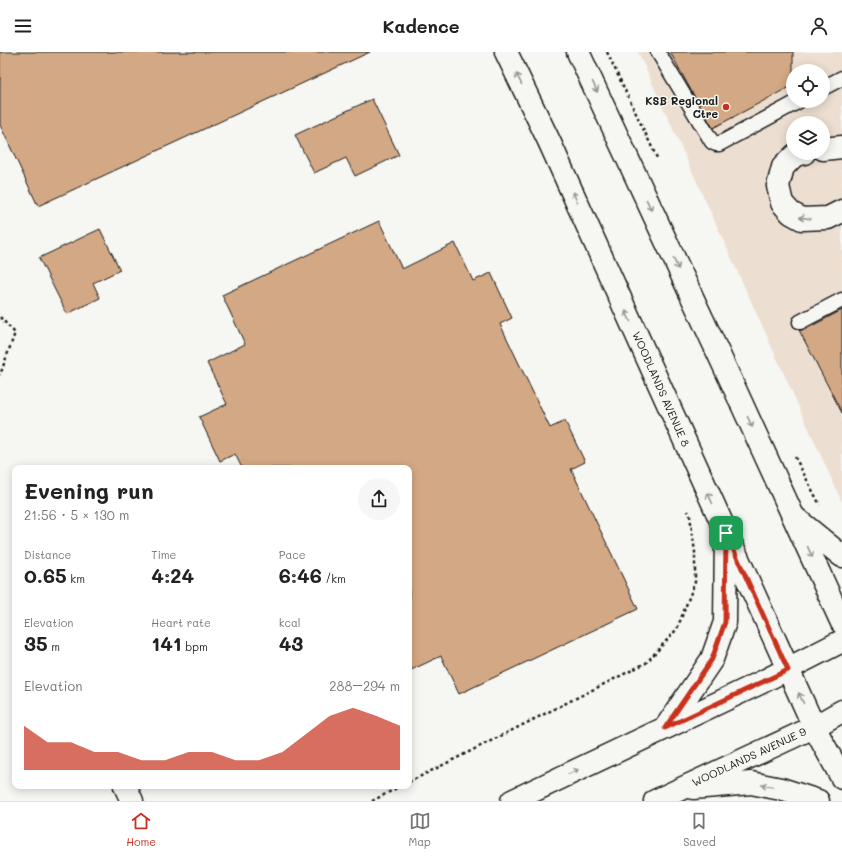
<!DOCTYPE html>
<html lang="en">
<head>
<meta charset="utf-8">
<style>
  body { margin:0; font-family:Mali,sans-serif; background:#f6f6f6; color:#222; height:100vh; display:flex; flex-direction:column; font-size:15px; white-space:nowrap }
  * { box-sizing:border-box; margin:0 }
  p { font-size:13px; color:#767676 }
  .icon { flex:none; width:22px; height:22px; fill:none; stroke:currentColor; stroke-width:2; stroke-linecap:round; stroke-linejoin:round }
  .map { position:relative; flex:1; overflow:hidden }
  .panel { position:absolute; left:12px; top:413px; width:400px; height:324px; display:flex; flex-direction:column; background:#fff; border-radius:8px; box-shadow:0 2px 10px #0003 }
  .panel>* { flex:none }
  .buttons { position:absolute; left:786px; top:12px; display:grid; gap:8px }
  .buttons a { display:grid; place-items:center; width:44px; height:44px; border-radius:50%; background:#fff; box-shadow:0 2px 10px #0003; font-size:20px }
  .pin { position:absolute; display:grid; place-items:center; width:34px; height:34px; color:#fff; margin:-17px; border-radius:8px; box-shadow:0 2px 6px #0006 }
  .round { display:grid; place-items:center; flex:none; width:42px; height:42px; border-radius:21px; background:#f6f6f6 }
  .head { display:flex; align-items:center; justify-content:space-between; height:68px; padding:0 12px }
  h1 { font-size:22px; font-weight:700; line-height:30px }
  .figures { display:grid; grid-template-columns:repeat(3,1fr); gap:6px; height:68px; padding:4px 12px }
  .figures div { display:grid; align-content:center }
  .figures b { font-size:20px; font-weight:700 }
  .figures small { font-size:11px; font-weight:400 }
  .figures p { font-size:11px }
  .chart { height:112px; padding:8px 12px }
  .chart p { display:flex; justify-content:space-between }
  .chart svg { width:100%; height:72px; margin-top:4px; fill:#c8321e; opacity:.7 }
  header { display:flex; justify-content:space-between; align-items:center; height:52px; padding:0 12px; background:#fff; font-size:18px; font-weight:700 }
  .dock { display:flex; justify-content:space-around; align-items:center; height:56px; border-top:1px solid #e0e0e0; background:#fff; font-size:11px; color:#767676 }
  .dock a { display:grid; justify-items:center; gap:2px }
  .dock .active { color:#c8321e }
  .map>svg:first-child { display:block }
  .built { fill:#ecdfd1; fill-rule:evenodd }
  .building { fill:#d3a884; stroke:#1c1c1c }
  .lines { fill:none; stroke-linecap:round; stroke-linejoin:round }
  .service-casing { stroke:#1c1c1c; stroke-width:17 }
  .minor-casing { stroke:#1c1c1c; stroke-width:25 }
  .secondary-casing { stroke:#1c1c1c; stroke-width:25 }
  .primary-casing { stroke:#1c1c1c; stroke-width:25 }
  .path { stroke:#1c1c1c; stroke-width:2.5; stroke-dasharray:3 3; stroke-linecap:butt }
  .service { stroke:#f6f6f2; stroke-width:14 }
  .minor { stroke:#f6f6f2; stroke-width:22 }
  .secondary { stroke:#f6f6f2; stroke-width:22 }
  .primary { stroke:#f6f6f2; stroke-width:22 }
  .oneway { stroke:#949492 }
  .route-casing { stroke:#fff; stroke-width:8 }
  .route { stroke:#c8321e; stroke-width:5 }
  .poi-dot { fill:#c8321e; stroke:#f6f6f2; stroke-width:1.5 }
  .labels { text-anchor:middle; stroke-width:3; stroke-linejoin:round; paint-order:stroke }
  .poi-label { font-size:11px; font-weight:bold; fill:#1c1c1c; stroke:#f6f6f2; text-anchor:end }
  .street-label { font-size:11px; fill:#1c1c1c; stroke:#f6f6f2 }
</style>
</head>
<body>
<header><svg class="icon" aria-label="menu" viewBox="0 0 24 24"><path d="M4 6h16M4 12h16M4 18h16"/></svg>Kadence<svg class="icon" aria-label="person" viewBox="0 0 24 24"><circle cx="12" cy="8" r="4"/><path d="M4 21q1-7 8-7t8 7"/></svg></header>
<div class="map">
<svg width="842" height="749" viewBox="0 0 842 749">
  <rect width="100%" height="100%" fill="#f6f6f2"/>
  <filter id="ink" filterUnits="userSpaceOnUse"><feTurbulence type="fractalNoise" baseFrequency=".025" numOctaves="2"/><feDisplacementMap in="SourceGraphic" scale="8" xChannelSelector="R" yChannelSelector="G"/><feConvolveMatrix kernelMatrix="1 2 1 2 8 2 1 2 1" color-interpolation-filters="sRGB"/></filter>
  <g filter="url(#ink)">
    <path class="built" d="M 638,0 L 842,0 L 842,450 ZM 793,19 L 823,19 L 823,49 L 793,49 ZM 793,71 L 823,71 L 823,101 L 793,101 Z"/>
    <g class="building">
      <path d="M 0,0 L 370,0 L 38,154 L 0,73 Z"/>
      <path d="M 670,0 L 793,0 L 793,33 L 713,76 L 693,42 Z"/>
      <path d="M 372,47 L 399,103 L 355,124 L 346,106 L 314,121 L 295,83 Z"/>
      <path d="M 379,169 L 402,217 L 455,191 L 473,229 L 491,221 L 512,266 L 500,272 L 550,376 L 565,369 L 585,410 L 571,417 L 638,557 L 459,642 L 441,604 L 409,619 L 409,416 L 242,416 L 235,402 L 220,409 L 199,365 L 227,352 L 207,311 L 245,292 L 222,243 Z"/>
      <path d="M 100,177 L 120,218 L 93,231 L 100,246 L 67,262 L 39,206 Z"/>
      <path d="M 842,258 L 842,361 L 799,278 L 804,278 Z"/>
    </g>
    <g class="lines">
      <g class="service-casing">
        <g id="service">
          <path d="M 658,0 L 712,90 L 716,92 L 719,92 L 799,49"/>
          <path d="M 823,36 L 842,26"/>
          <path d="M 800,270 L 842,248"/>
        </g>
      </g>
      <g class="minor-casing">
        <g id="minor">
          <path d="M 823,97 L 842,95"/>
          <path d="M 804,101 L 795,103 L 783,115 L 778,134 L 782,151 L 791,161 L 802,167 L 828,166 L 842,159"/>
          <path d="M 125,734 L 132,749"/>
        </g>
      </g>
      <g class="secondary-casing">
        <g id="secondary">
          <path d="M 794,465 L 842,504"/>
          <path d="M 666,675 L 712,607 L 725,570 L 726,481"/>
          <path d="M 693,736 L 751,731 L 781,737 L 818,749"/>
          <path d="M 512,749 L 762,630 L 842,589"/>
          <path d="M 655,749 L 814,675 L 842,659"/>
        </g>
      </g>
      <g class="primary-casing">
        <g id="primary">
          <path d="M 506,0 L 549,89 L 788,617 L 814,675 L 842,726"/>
          <path d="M 578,0 L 734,335 L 842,571"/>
        </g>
      </g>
      <g class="path">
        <path d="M 607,0 L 657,106"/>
        <path d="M 0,265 L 15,281 L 0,323"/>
        <path d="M 795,405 L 820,453"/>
        <path d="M 409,730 L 646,611 L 677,577 L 695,530 L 695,500 L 690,464 L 688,459"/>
        <path d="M 372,749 L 401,734"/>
      </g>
      <use href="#service" class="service"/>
      <use href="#minor" class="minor"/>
      <use href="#secondary" class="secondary"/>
      <use href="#primary" class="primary"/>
    </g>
    <defs><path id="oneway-shaft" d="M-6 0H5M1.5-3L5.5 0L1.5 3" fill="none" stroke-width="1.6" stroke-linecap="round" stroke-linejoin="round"/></defs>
    <g class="oneway">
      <use href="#oneway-shaft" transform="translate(519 27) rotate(-116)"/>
      <use href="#oneway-shaft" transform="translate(595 35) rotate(65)"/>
      <use href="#oneway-shaft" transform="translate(575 145) rotate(-114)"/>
      <use href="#oneway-shaft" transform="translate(649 153) rotate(65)"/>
      <use href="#oneway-shaft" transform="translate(805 166) rotate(-173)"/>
      <use href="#oneway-shaft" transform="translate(676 212) rotate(65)"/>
      <use href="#oneway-shaft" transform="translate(628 264) rotate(-114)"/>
      <use href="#oneway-shaft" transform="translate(750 370) rotate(65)"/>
      <use href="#oneway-shaft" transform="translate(710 446) rotate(-114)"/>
      <use href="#oneway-shaft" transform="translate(810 500) rotate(66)"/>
      <use href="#oneway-shaft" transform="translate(801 646) rotate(-115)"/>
      <use href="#oneway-shaft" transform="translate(573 720) rotate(-25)"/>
      <use href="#oneway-shaft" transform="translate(767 734) rotate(-170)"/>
    </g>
  </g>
  <g class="lines" filter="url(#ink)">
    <g class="route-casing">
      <path id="route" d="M 726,481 L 788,618 L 665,676 L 712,607 L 725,570 Z"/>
    </g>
    <use href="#route" class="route"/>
  </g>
  <circle class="poi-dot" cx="726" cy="55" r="4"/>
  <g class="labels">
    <g class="poi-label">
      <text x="718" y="53">KSB Regional<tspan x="718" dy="13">Ctre</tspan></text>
    </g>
    <g class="street-label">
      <text transform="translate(661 337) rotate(66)" y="4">WOODLANDS AVENUE 8</text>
      <text transform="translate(749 705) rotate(-25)" y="4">WOODLANDS AVENUE 9</text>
    </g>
  </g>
</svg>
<div class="buttons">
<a><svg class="icon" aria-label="locate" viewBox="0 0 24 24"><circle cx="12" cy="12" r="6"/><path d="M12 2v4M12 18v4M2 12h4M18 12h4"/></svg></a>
<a><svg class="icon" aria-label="layers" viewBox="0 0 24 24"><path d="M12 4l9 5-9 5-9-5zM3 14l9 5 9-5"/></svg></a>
</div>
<div class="pin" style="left:726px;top:481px;background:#1e9e55"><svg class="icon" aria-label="arrive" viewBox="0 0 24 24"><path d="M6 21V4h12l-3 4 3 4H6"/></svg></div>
<section class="panel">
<div class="head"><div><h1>Evening run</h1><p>21:56 · 5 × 130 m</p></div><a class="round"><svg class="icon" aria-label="share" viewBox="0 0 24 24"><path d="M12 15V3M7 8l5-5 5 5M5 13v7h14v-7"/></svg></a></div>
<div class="figures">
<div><p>Distance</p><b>0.65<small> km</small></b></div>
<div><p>Time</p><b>4:24</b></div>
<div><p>Pace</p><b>6:46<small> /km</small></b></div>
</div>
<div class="figures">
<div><p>Elevation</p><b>35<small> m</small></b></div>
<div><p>Heart rate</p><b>141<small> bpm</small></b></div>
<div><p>kcal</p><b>43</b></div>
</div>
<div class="chart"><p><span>Elevation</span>288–294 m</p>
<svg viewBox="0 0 160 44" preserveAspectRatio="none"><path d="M0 44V17L10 27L20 27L30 33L40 33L50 38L60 38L70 33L80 33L90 38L100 38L110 33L120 22L130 11L140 6L150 11L160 17V44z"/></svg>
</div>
</section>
</div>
<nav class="dock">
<a class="active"><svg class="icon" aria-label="home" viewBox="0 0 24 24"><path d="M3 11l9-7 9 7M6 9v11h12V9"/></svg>Home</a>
<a><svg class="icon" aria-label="map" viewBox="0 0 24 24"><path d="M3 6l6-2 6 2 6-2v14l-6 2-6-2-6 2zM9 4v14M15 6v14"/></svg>Map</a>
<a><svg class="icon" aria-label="saved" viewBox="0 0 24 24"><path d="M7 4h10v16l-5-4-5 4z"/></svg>Saved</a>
</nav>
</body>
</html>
